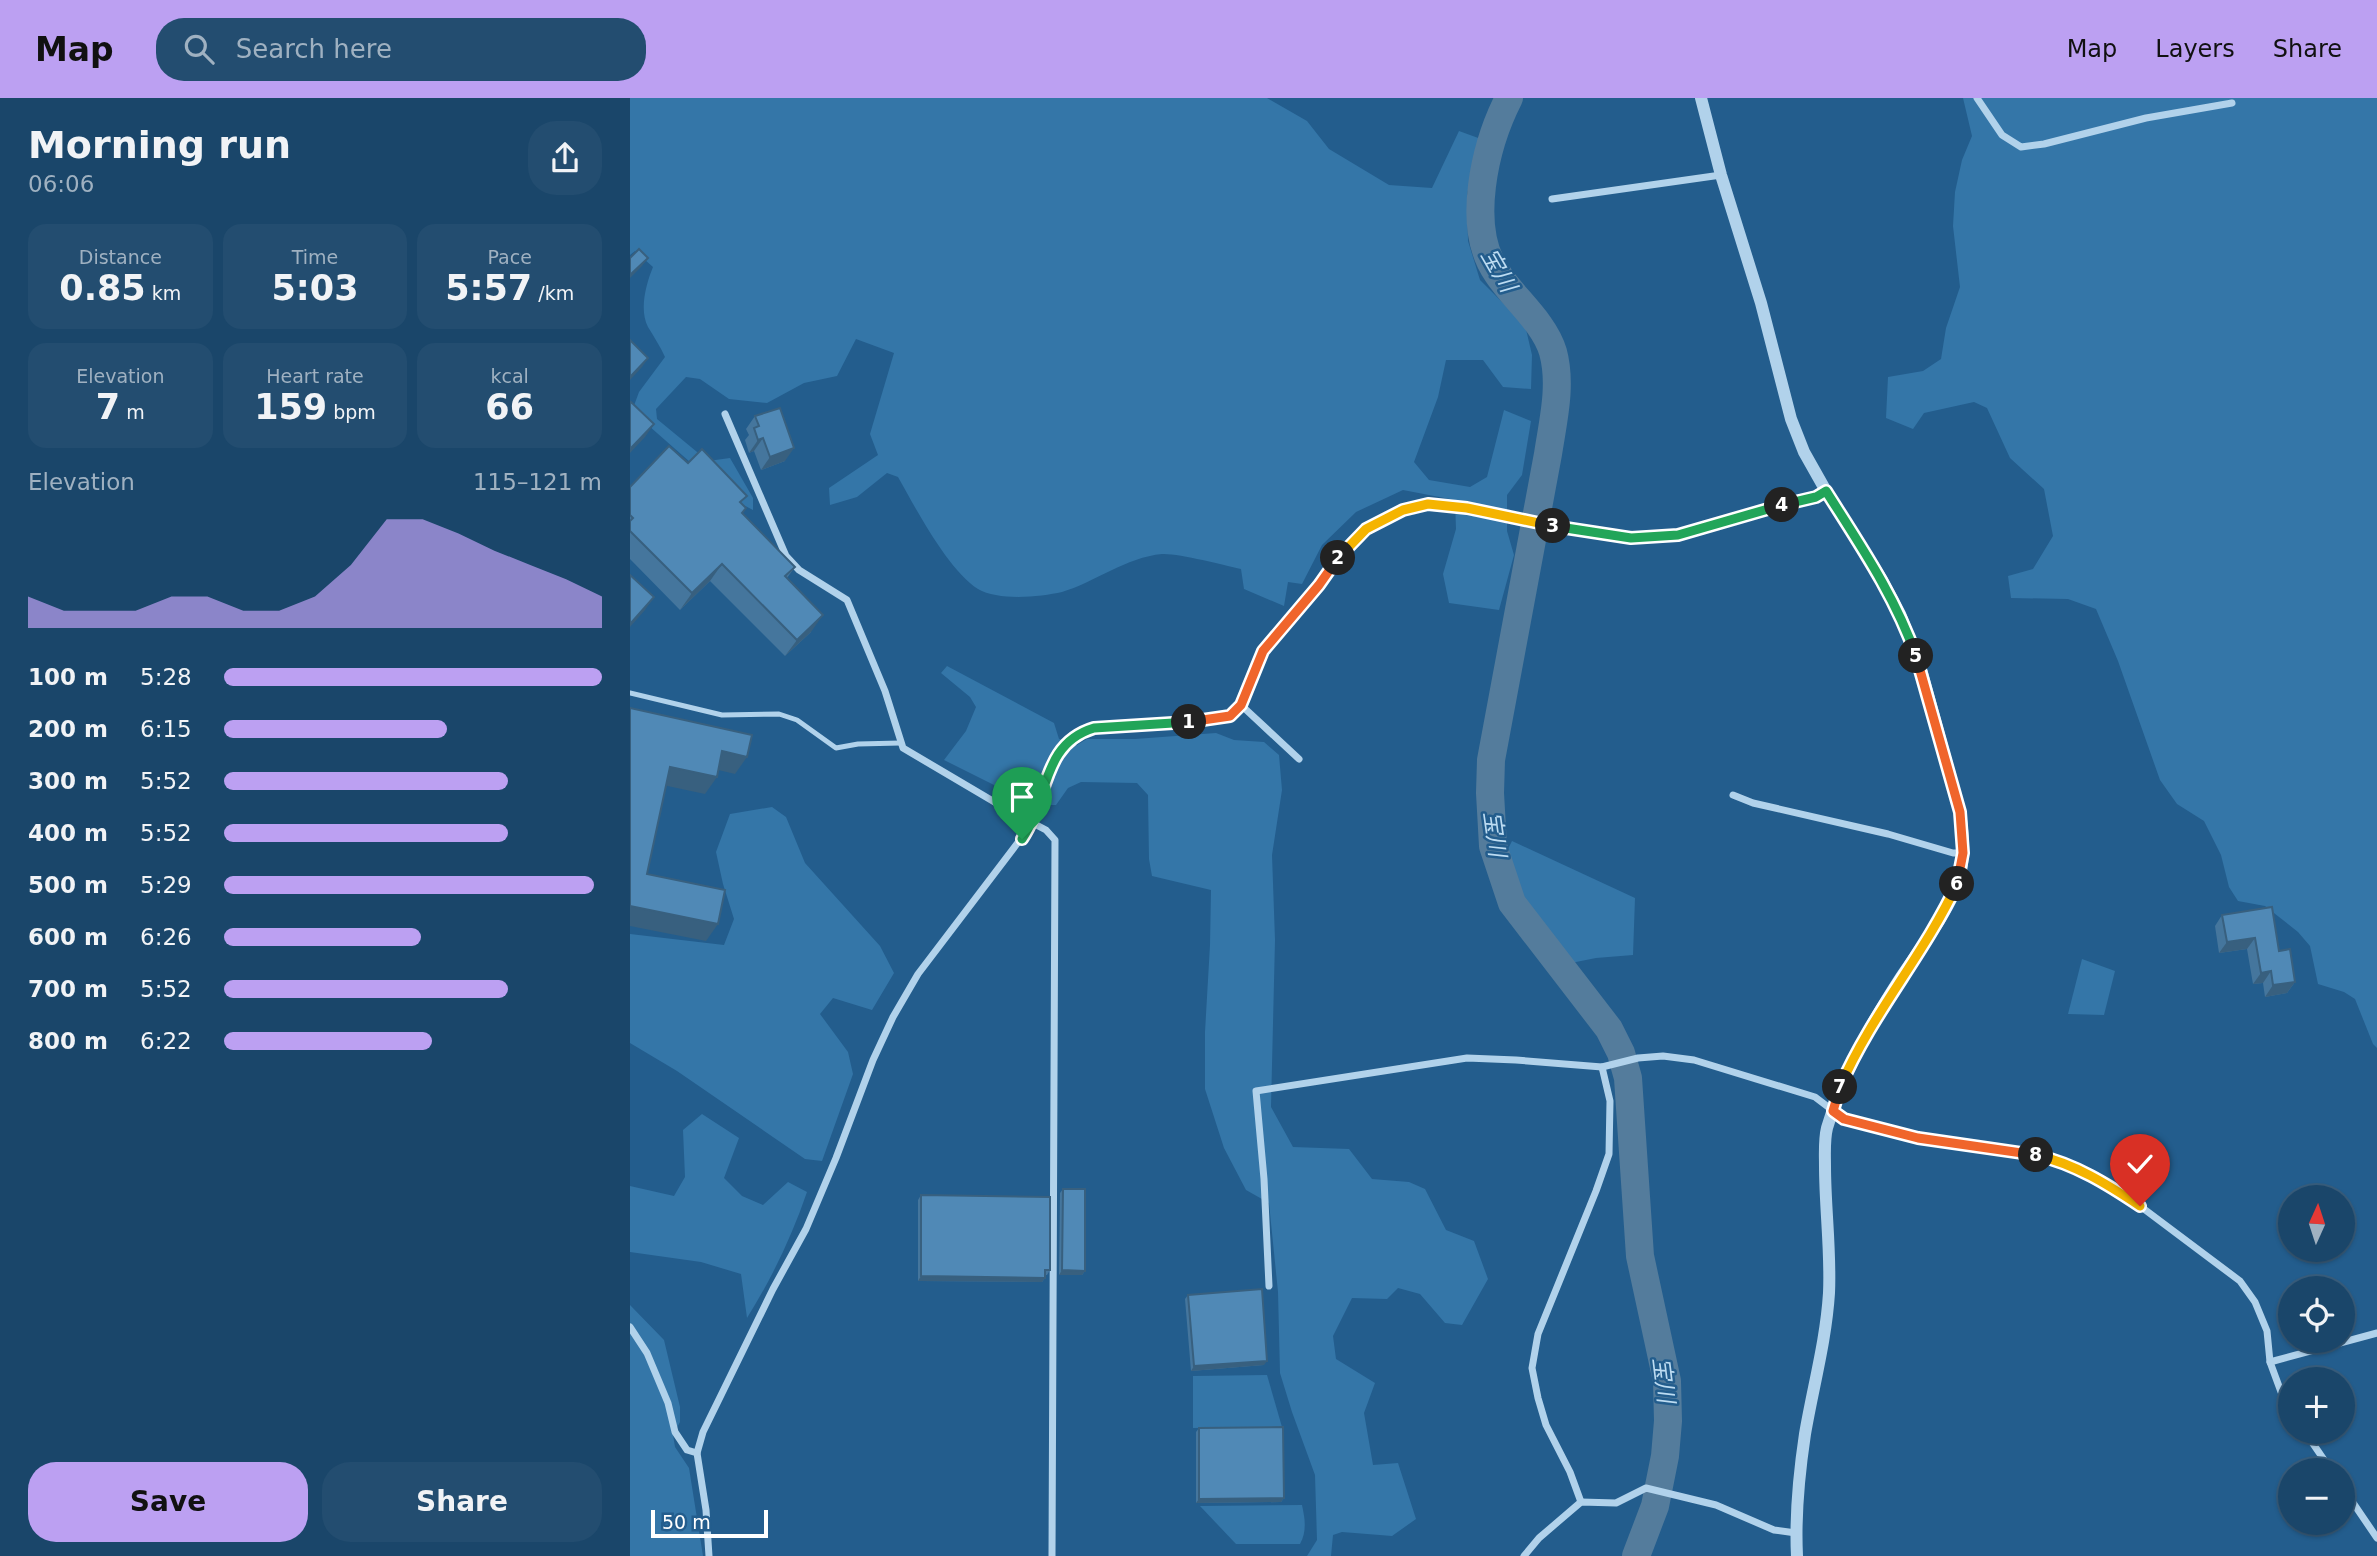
<!DOCTYPE html>
<html lang="en">
<head>
<meta charset="utf-8">
<style>
  body { margin:0; font-family:"DejaVu Sans","Noto Sans JP",sans-serif; background:#234d70; color:#f1f3f6; height:100vh; display:flex; flex-direction:column; font-size:26px; white-space:nowrap }
  * { box-sizing:border-box; margin:0 }
  p { font-size:23px; color:#9fb1c1 }
  .icon { flex:none; width:38px; height:38px; fill:none; stroke:currentColor; stroke-width:2; stroke-linecap:round; stroke-linejoin:round }
  .map { position:relative; flex:1; overflow:hidden }
  .sheet { display:flex; flex-direction:column; background:#1a466a; width:630px }
  .sheet>* { flex:none }
  .needle { width:46px; rotate:3deg }
  .tools { position:absolute; left:1648px; top:1087px; display:grid; gap:14px }
  .tools a { display:grid; place-items:center; width:77px; height:77px; border-radius:50%; background:#1a466a; box-shadow:0 2px 5px #0004,0 0 0 2px #385e7e; font-size:35px }
  .scale { position:absolute; left:21px; bottom:18px; width:117px; box-sizing:border-box; padding-left:7px; border:4px solid #fff; border-top:0; font-size:19px; line-height:24px; white-space:nowrap; color:#fff; -webkit-text-stroke:5px #235d8d; paint-order:stroke }
  .pin { position:absolute; display:grid; place-items:center; width:60px; height:60px; color:#fff; margin:-72px -30px; border-radius:50% 50% 50% 0; rotate:-45deg; box-shadow:0 0 7px #0007 }
  .pin .icon { rotate:45deg }
  .km { position:absolute; width:35px; height:35px; margin:-18px; border-radius:50%; background:#222; color:#fff; font-size:19px; line-height:35px; text-align:center }
  .round { display:grid; place-items:center; flex:none; width:74px; height:74px; border-radius:28px; background:#234d70 }
  .overview { display:flex; align-items:center; justify-content:space-between; height:119px; padding:0 28px }
  h1 { font-size:38px; font-weight:600; line-height:52px }
  .metrics { display:grid; grid-template-columns:repeat(3,1fr); gap:10px; height:119px; padding:7px 28px }
  .metrics div { display:grid; align-content:center; border-radius:18px; background:#234d70; text-align:center }
  .metrics b { font-size:35px; font-weight:600 }
  .metrics small { font-size:19px; font-weight:400 }
  .metrics p { font-size:19px }
  .chart { height:196px; padding:14px 28px }
  .chart p { display:flex; justify-content:space-between }
  .chart svg { width:100%; height:126px; margin-top:7px; fill:#bca0f2; opacity:.7 }
  .primary-button { display:flex; gap:14px; margin-top:auto; padding:14px 28px }
  .primary-button a { flex:1; height:80px; border-radius:28px; background:#bca0f2; color:#111; font-size:28px; font-weight:600; line-height:80px; text-align:center }
  .primary-button a+a { background:#234d70; color:#f1f3f6 }
  ul { padding:0 28px; list-style:none; font-size:23px }
  li { display:grid; grid-template-columns:112px 84px 1fr; align-items:center; height:52px }
  li i { height:18px; border-radius:9px; background:#bca0f2 }
  header { display:flex; align-items:center; gap:42px; box-sizing:border-box; height:98px; padding:0 35px; background:#bca0f2; color:#111 }
  header strong { font-size:33px }
  nav { display:flex; gap:38px; margin-inline-start:auto; font-size:24px }
  .search { width:490px; height:63px; background:#234d70; display:flex; align-items:center; gap:18px; box-sizing:border-box; padding:0 24px; border-radius:28px; color:#9fb1c1; font-size:26px }
  main { display:flex; flex:1; min-height:0 }
  .map>svg:first-child { display:block }
  .green { fill:#3476a8 }
  .lines { fill:none; stroke-linecap:round; stroke-linejoin:round }
  .river { stroke:#547c9c; stroke-width:28 }
  .service { stroke:#b1d2eb; stroke-width:5 }
  .minor { stroke:#b1d2eb; stroke-width:7 }
  .tertiary { stroke:#b1d2eb; stroke-width:12 }
  .wall { fill:#45769d }
  .shaded-wall { fill:#38607f }
  .building { fill:#5089b6; stroke:#38607f; stroke-width:2 }
  .split-1-casing { stroke:#fff; stroke-width:14 }
  .split-2-casing { stroke:#fff; stroke-width:14 }
  .split-3-casing { stroke:#fff; stroke-width:14 }
  .split-4-casing { stroke:#fff; stroke-width:14 }
  .split-5-casing { stroke:#fff; stroke-width:14 }
  .split-6-casing { stroke:#fff; stroke-width:14 }
  .split-7-casing { stroke:#fff; stroke-width:14 }
  .split-8-casing { stroke:#fff; stroke-width:14 }
  .split-9-casing { stroke:#fff; stroke-width:14 }
  .split-1 { stroke:#22a559; stroke-width:9 }
  .split-2 { stroke:#f0652b; stroke-width:9 }
  .split-3 { stroke:#f5b400; stroke-width:9 }
  .split-4 { stroke:#22a559; stroke-width:9 }
  .split-5 { stroke:#22a559; stroke-width:9 }
  .split-6 { stroke:#f0652b; stroke-width:9 }
  .split-7 { stroke:#f5b400; stroke-width:9 }
  .split-8 { stroke:#f0652b; stroke-width:9 }
  .split-9 { stroke:#f5b400; stroke-width:9 }
  .labels { text-anchor:middle; stroke-width:5; stroke-linejoin:round; paint-order:stroke }
  .water-label { font-size:23px; font-style:italic; fill:#bddcf2; stroke:#235d8d }
</style>
</head>
<body>
<header>
<strong>Map</strong>
<div class="search"><svg class="icon" aria-label="search" viewBox="0 0 24 24"><circle cx="10" cy="10" r="6"/><path d="M15 15l6 6"/></svg>Search here</div>
<nav><a>Map</a><a>Layers</a><a>Share</a></nav>
</header>
<main>
<section class="sheet">
<div class="overview"><div><h1>Morning run</h1><p>06:06</p></div><a class="round"><svg class="icon" aria-label="share" viewBox="0 0 24 24"><path d="M12 15V3M7 8l5-5 5 5M5 13v7h14v-7"/></svg></a></div>
<div class="metrics">
<div><p>Distance</p><b>0.85<small> km</small></b></div>
<div><p>Time</p><b>5:03</b></div>
<div><p>Pace</p><b>5:57<small> /km</small></b></div>
</div>
<div class="metrics">
<div><p>Elevation</p><b>7<small> m</small></b></div>
<div><p>Heart rate</p><b>159<small> bpm</small></b></div>
<div><p>kcal</p><b>66</b></div>
</div>
<div class="chart"><p><span>Elevation</span>115–121 m</p>
<svg viewBox="0 0 160 44" preserveAspectRatio="none"><path d="M0 44V33L10 38L20 38L30 38L40 33L50 33L60 38L70 38L80 33L90 22L100 6L110 6L120 11L130 17L140 22L150 27L160 33V44z"/></svg>
</div>
<ul>
<li><b>100 m</b>5:28<i style="width:100%"></i></li>
<li><b>200 m</b>6:15<i style="width:59%"></i></li>
<li><b>300 m</b>5:52<i style="width:75%"></i></li>
<li><b>400 m</b>5:52<i style="width:75%"></i></li>
<li><b>500 m</b>5:29<i style="width:98%"></i></li>
<li><b>600 m</b>6:26<i style="width:52%"></i></li>
<li><b>700 m</b>5:52<i style="width:75%"></i></li>
<li><b>800 m</b>6:22<i style="width:55%"></i></li>
</ul>
<div class="primary-button"><a>Save</a><a>Share</a></div>
</section>
<div class="map">
<svg width="1747" height="1458" viewBox="0 0 1747 1458">
  <rect width="100%" height="100%" fill="#235d8d"/>
  <g class="green">
    <path d="M 0,0 L 637,0 L 677,23 L 699,51 L 759,87 L 802,90 L 829,33 L 851,41 L 837,96 L 838,143 L 850,182 L 895,227 L 902,257 L 901,291 L 873,289 L 853,262 L 816,262 L 808,299 L 784,364 L 799,382 L 840,389 L 857,379 L 874,312 L 901,323 L 892,377 L 877,397 L 877,433 L 884,457 L 869,512 L 819,505 L 813,476 L 826,431 L 825,402 L 773,392 L 726,414 L 692,447 L 672,486 L 658,484 L 654,508 L 614,491 L 611,471 C 593,467 548,455 532,456 C 497,459 463,485 432,494 C 410,499 368,503 348,491 C 318,472 286,411 268,379 L 257,375 L 227,399 L 200,407 L 199,390 L 248,357 L 240,336 L 264,255 L 226,241 L 207,278 L 174,285 L 137,305 L 99,301 L 70,281 L 56,279 L 26,311 L 27,321 L 78,363 L 100,360 L 123,400 L 123,412 L 102,401 L 2,313 L 9,294 L 35,259 C 30,248 24,239 18,229 C 9,212 16,186 23,169 L 5,153 L 0,157 Z"/>
    <path d="M 1333,0 L 1747,0 L 1747,950 L 1743,946 L 1725,901 L 1714,894 L 1688,886 L 1680,848 L 1668,834 L 1635,808 L 1608,803 L 1599,789 L 1591,757 L 1574,723 L 1547,706 L 1530,682 L 1488,563 L 1466,511 L 1438,501 L 1381,500 L 1378,478 L 1403,471 L 1423,438 L 1414,391 L 1380,360 L 1357,310 L 1344,304 L 1294,315 L 1283,331 L 1256,320 L 1258,279 L 1293,273 L 1311,261 L 1316,230 L 1330,189 L 1323,128 L 1325,94 L 1332,62 L 1342,38 Z"/>
    <path d="M 317,568 L 424,625 L 429,641 L 447,647 L 457,641 L 505,641 L 586,635 L 604,642 L 634,644 L 649,657 L 652,692 L 642,757 L 645,842 L 641,1009 L 663,1049 L 719,1051 L 742,1081 L 779,1084 L 795,1091 L 816,1132 L 844,1143 L 858,1181 L 832,1227 L 815,1225 L 790,1196 L 768,1190 L 757,1201 L 722,1200 L 703,1238 L 706,1261 L 745,1285 L 734,1315 L 743,1367 L 768,1365 L 786,1421 L 762,1438 L 712,1434 L 703,1437 L 701,1458 L 677,1458 L 687,1442 L 685,1377 L 662,1314 L 650,1275 L 648,1194 L 639,1105 L 616,1092 L 594,1050 L 575,991 L 575,934 L 580,847 L 581,792 L 522,778 L 519,761 L 518,697 L 507,685 L 451,684 L 438,690 L 426,707 L 418,707 L 417,698 L 403,690 L 378,694 L 314,662 L 336,633 L 346,609 L 340,599 L 311,575 Z"/>
    <path d="M 142,709 L 156,719 L 175,765 L 250,848 L 264,875 L 242,912 L 203,900 L 190,916 L 218,954 L 223,976 L 192,1063 L 175,1061 L 47,973 L 0,945 L 0,836 L 94,847 L 104,821 L 93,786 L 86,754 L 100,716 Z"/>
    <path d="M 882,743 L 1005,800 L 1003,857 L 966,860 L 941,865 C 911,826 888,802 877,753 Z"/>
    <path d="M 1452,861 L 1485,873 L 1474,917 L 1438,916 Z"/>
    <path d="M 72,1016 L 109,1040 L 94,1080 L 112,1098 L 133,1107 L 158,1084 L 177,1094 C 162,1138 142,1180 117,1220 L 111,1176 L 71,1164 L 0,1154 L 0,1088 L 44,1098 L 55,1079 L 53,1032 Z"/>
    <path d="M 0,1207 L 34,1242 L 50,1309 L 50,1324 L 43,1337 L 45,1349 L 59,1370 L 73,1458 L 0,1458 Z"/>
    <path d="M 637,1277 L 652,1329 L 563,1330 L 563,1278 Z"/>
    <path d="M 672,1407 C 675,1421 677,1433 670,1446 L 606,1446 L 570,1408 Z"/>
  </g>
  <g class="lines">
    <path class="river" d="M 879,0 C 855,47 835,129 867,175 C 884,201 914,224 923,254 C 932,287 923,323 918,356 L 861,662 L 860,695 L 863,748 L 882,805 L 979,931 L 991,955 L 998,980 L 1010,1158 L 1037,1283 L 1038,1323 L 1035,1358 L 1025,1408 L 1006,1458"/>
    <path class="service" d="M 0,595 L 92,617 L 149,616 L 167,622 L 206,650 L 228,646 L 270,645"/>
    <g class="minor">
      <path d="M 1347,0 L 1372,37 L 1391,49 L 1414,46 L 1516,20 L 1602,5"/>
      <path d="M 922,101 L 1091,77"/>
      <path d="M 95,316 L 156,458 L 169,472 L 217,502 L 255,593 L 273,650 L 378,712 L 416,732 L 425,742 L 422,1458"/>
      <path d="M 611,607 L 669,661"/>
      <path d="M 1103,697 L 1123,705 L 1258,736 L 1323,755 L 1333,755"/>
      <path d="M 639,1188 L 634,1081 L 626,993 L 837,960 L 886,962 L 972,969 L 1008,960 L 1033,958 L 1064,962 L 1185,999 L 1214,1021 L 1288,1040 L 1393,1054 L 1416,1060 L 1457,1075 L 1510,1108 L 1610,1183 L 1625,1204 L 1637,1233 L 1640,1264 L 1654,1302 L 1661,1312"/>
      <path d="M 0,1229 L 17,1255 L 38,1305 L 45,1334 L 57,1352 L 67,1355 L 76,1412 L 79,1458"/>
      <path d="M 1640,1264 L 1747,1235"/>
      <path d="M 1675,1334 L 1701,1372"/>
      <path d="M 67,1355 L 73,1334 L 143,1191 L 176,1131 L 206,1060 L 243,962 L 263,919 L 288,876 L 402,726 L 423,665 L 433,647 L 449,635 L 464,630 L 531,626 L 600,618 L 611,607 L 633,553 L 689,487 L 713,453 L 736,431 L 773,412 L 798,406 L 837,410 L 979,439 C 1051,444 1117,414 1186,399 L 1196,393"/>
      <path d="M 1713,1390 L 1747,1440"/>
      <path d="M 951,1404 L 940,1374 L 916,1327 L 908,1300 L 902,1270 L 908,1236 L 966,1093 L 979,1056 L 980,1003 L 972,969"/>
      <path d="M 894,1458 L 909,1440 L 951,1404 L 986,1405 L 1016,1390 L 1086,1407 L 1144,1432 L 1166,1435"/>
    </g>
    <path class="tertiary" d="M 1071,0 L 1091,77 L 1131,205 L 1161,321 L 1174,354 L 1196,393 L 1252,482 L 1270,516 L 1291,571 L 1330,714 C 1333,736 1335,756 1330,778 C 1323,808 1289,852 1271,879 C 1240,927 1213,975 1197,1030 C 1194,1042 1195,1056 1195,1068 C 1195,1110 1201,1153 1199,1195 C 1196,1243 1183,1289 1175,1336 C 1169,1376 1165,1418 1167,1458"/>
  </g>
  <g class="wall">
    <path d="M 125,318 L 155,363 L 131,372 L 124,353 L 119,355 L 115,342 L 119,337 L 116,331 Z"/>
    <path d="M 58,365 L 112,406 L 112,416 L 165,469 L 157,480 L 181,534 L 155,558 L 80,483 L 50,512 L 0,461 L 0,389 Z"/>
    <path d="M 1592,817 L 1649,853 L 1665,884 L 1657,895 L 1635,899 L 1633,885 L 1623,886 L 1617,851 L 1589,855 L 1585,828 Z"/>
    <path d="M 433,1091 L 455,1173 L 452,1177 L 429,1177 L 430,1095 Z"/>
    <path d="M 291,1097 L 420,1172 L 417,1177 L 415,1177 L 415,1180 L 412,1184 L 288,1183 L 288,1102 Z"/>
    <path d="M 558,1197 L 634,1267 L 561,1273 L 555,1201 Z"/>
    <path d="M 569,1330 L 654,1400 L 651,1404 L 566,1405 L 566,1334 Z"/>
  </g>
  <g class="shaded-wall">
    <path d="M 18,160 L 12,168 L 0,180 L 0,177 Z"/>
    <path d="M 18,260 L 12,269 L 0,282 L 0,279 Z"/>
    <path d="M 24,326 L 15,339 L 0,355 L 0,351 Z"/>
    <path d="M 133,340 L 124,353 L 119,355 L 128,342 Z"/>
    <path d="M 164,350 L 155,363 L 131,372 L 140,359 Z"/>
    <path d="M 92,466 L 80,483 L 50,512 L 62,495 Z"/>
    <path d="M 24,499 L 15,512 L 0,529 L 0,526 Z"/>
    <path d="M 193,517 L 181,534 L 155,558 L 167,542 Z"/>
    <path d="M 92,653 L 117,659 L 105,676 L 80,670 Z"/>
    <path d="M 40,669 L 87,679 L 75,696 L 28,686 Z"/>
    <path d="M 0,808 L 88,826 L 76,843 L 0,828 Z"/>
    <path d="M 1625,840 L 1617,851 L 1589,855 L 1597,844 Z"/>
    <path d="M 1641,873 L 1633,885 L 1623,886 L 1631,875 Z"/>
    <path d="M 1665,884 L 1657,895 L 1635,899 L 1643,887 Z"/>
    <path d="M 432,1172 L 455,1173 L 452,1177 L 429,1177 Z"/>
    <path d="M 291,1178 L 415,1180 L 412,1184 L 288,1183 Z"/>
    <path d="M 637,1263 L 634,1267 L 561,1273 L 564,1268 Z"/>
    <path d="M 654,1400 L 651,1404 L 566,1405 L 569,1401 Z"/>
  </g>
  <g class="building">
    <path d="M 9,151 L 18,160 L 0,177 L 0,160 Z"/>
    <path d="M 0,242 L 18,260 L 0,279 Z"/>
    <path d="M 1,304 L 24,326 L 0,351 L 0,306 Z"/>
    <path d="M 150,310 L 164,350 L 140,359 L 133,340 L 128,342 L 124,330 L 129,328 L 125,318 Z"/>
    <path d="M 39,348 L 58,365 L 72,351 L 117,398 L 110,404 L 116,410 L 112,415 L 165,469 L 155,478 L 193,517 L 167,542 L 92,466 L 62,495 L 0,433 L 0,423 L 3,420 L 0,417 L 0,389 Z"/>
    <path d="M 0,477 L 24,499 L 0,526 Z"/>
    <path d="M 0,610 L 122,637 L 117,659 L 92,653 L 87,679 L 40,669 L 17,776 L 95,792 L 88,826 L 0,808 Z"/>
    <path d="M 1642,809 L 1649,853 L 1660,851 L 1665,884 L 1643,887 L 1641,873 L 1631,875 L 1625,840 L 1597,844 L 1592,817 Z"/>
    <path d="M 433,1091 L 455,1091 L 455,1173 L 432,1172 Z"/>
    <path d="M 291,1097 L 420,1099 L 420,1172 L 415,1172 L 415,1180 L 291,1178 Z"/>
    <path d="M 632,1191 L 637,1263 L 564,1268 L 558,1197 Z"/>
    <path d="M 653,1329 L 654,1400 L 569,1401 L 569,1330 Z"/>
  </g>
  <g class="lines">
    <g class="split-1-casing">
      <path id="split-1" d="M 392,741 C 419,701 411,646 464,630 L 559,624"/>
    </g>
    <g class="split-2-casing">
      <path id="split-2" d="M 559,624 L 600,618 L 611,607 L 633,553 L 689,487 L 708,460"/>
    </g>
    <g class="split-3-casing">
      <path id="split-3" d="M 708,460 L 736,431 L 773,412 L 798,406 L 837,410 L 923,428"/>
    </g>
    <g class="split-4-casing">
      <path id="split-4" d="M 923,428 L 1001,440 L 1048,437 L 1152,407"/>
    </g>
    <g class="split-5-casing">
      <path id="split-5" d="M 1152,407 L 1186,399 L 1196,393 C 1230,447 1265,498 1286,558"/>
    </g>
    <g class="split-6-casing">
      <path id="split-6" d="M 1286,558 L 1330,714 L 1333,755 L 1327,786"/>
    </g>
    <g class="split-7-casing">
      <path id="split-7" d="M 1210,989 C 1242,915 1294,857 1327,786"/>
    </g>
    <g class="split-8-casing">
      <path id="split-8" d="M 1210,989 L 1203,1013 L 1214,1021 L 1288,1040 L 1406,1057"/>
    </g>
    <g class="split-9-casing">
      <path id="split-9" d="M 1406,1057 C 1445,1066 1477,1086 1510,1108"/>
    </g>
    <use href="#split-1" class="split-1"/>
    <use href="#split-2" class="split-2"/>
    <use href="#split-3" class="split-3"/>
    <use href="#split-4" class="split-4"/>
    <use href="#split-5" class="split-5"/>
    <use href="#split-6" class="split-6"/>
    <use href="#split-7" class="split-7"/>
    <use href="#split-8" class="split-8"/>
    <use href="#split-9" class="split-9"/>
  </g>
  <g class="labels">
    <g class="water-label">
      <text transform="translate(869 172) rotate(60)" y="8">宝川</text>
      <text transform="translate(865 736) rotate(82)" y="8">宝川</text>
      <text transform="translate(1034 1282) rotate(83)" y="8">宝川</text>
    </g>
  </g>
</svg>
<div class="tools">
<a><svg class="needle" viewBox="-14 -14 28 28"><path d="M0-13l5 13h-10z" fill="#e53935"/><path d="M0 13l5-13h-10z" fill="#9fb1c1"/></svg></a>
<a><svg class="icon" aria-label="locate" viewBox="0 0 24 24"><circle cx="12" cy="12" r="6"/><path d="M12 2v4M12 18v4M2 12h4M18 12h4"/></svg></a>
<a>+</a>
<a>−</a>
</div>
<div class="scale">50 m</div>
<div class="pin" style="left:392px;top:741px;background:#1e9e55"><svg class="icon" aria-label="arrive" viewBox="0 0 24 24"><path d="M6 21V4h12l-3 4 3 4H6"/></svg></div>
<div class="pin" style="left:1510px;top:1108px;background:#d93025"><svg class="icon" aria-label="check" viewBox="0 0 24 24"><path d="M5 12l5 5 9-10"/></svg></div>
<b class="km" style="left:559px;top:624px">1</b>
<b class="km" style="left:708px;top:460px">2</b>
<b class="km" style="left:923px;top:428px">3</b>
<b class="km" style="left:1152px;top:407px">4</b>
<b class="km" style="left:1286px;top:558px">5</b>
<b class="km" style="left:1327px;top:786px">6</b>
<b class="km" style="left:1210px;top:989px">7</b>
<b class="km" style="left:1406px;top:1057px">8</b>
</div>
</main>
</body>
</html>
